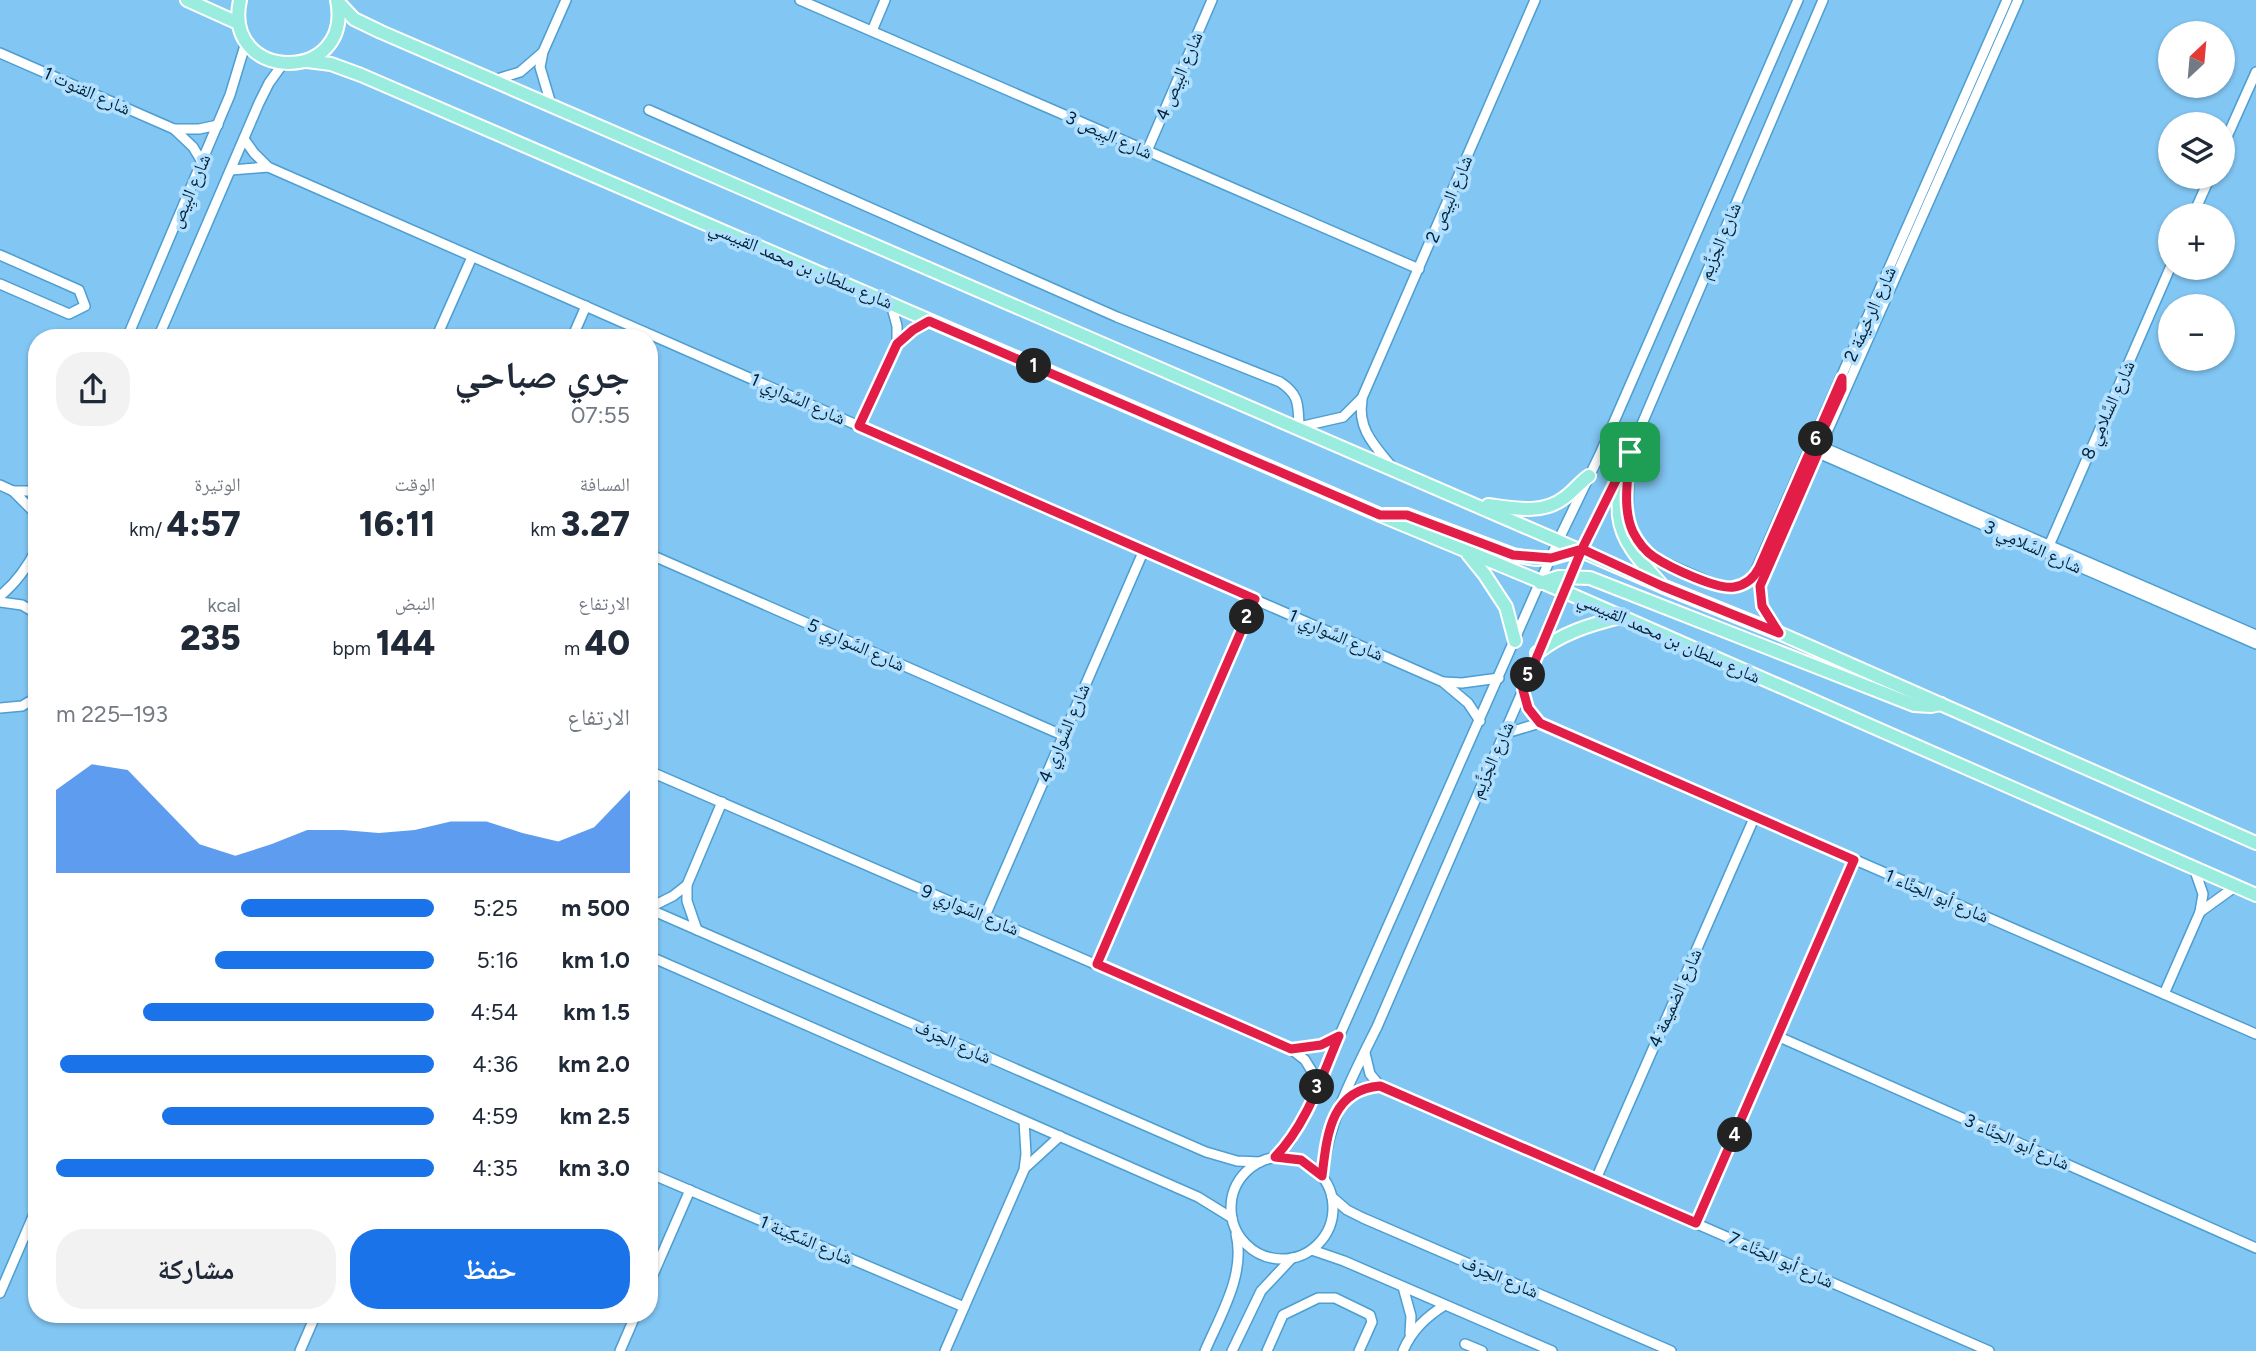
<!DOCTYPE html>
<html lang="ar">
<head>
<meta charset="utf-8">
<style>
  body { margin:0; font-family:Figtree,"Noto Naskh Arabic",sans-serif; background:#f2f2f3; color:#1f2937; direction:rtl; height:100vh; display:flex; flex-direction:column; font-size:26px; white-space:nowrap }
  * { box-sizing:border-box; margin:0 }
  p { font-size:23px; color:#747a83 }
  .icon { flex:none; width:38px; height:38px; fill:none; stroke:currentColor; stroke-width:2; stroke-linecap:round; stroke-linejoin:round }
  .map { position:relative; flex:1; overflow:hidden; direction:ltr }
  .details { position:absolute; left:28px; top:329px; width:630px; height:994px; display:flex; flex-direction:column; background:#fff; border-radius:28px; box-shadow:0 2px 5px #0004; direction:rtl }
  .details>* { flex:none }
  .needle { width:46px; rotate:26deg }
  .tools { position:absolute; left:2158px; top:21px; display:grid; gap:14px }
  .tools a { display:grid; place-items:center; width:77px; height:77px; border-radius:50%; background:#fff; box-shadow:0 2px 5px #0004; font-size:35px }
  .pin { position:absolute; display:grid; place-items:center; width:60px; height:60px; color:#fff; margin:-30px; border-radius:14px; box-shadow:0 4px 10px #0006 }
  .km { position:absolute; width:35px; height:35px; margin:-18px; border-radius:50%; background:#222; color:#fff; font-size:19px; line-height:35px; text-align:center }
  .round { display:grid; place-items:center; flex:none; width:74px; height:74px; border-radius:28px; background:#f2f2f3 }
  .summary { display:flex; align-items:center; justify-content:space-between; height:119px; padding:0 28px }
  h1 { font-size:38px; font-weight:800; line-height:52px }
  .metrics { display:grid; grid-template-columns:repeat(3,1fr); gap:10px; height:119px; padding:7px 28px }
  .metrics div { display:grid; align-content:center }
  .metrics b { font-size:35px; font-weight:800 }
  .metrics small { font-size:19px; font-weight:400 }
  .metrics p { font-size:19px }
  .chart { height:196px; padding:14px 28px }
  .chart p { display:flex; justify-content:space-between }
  .chart svg { width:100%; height:126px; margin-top:7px; fill:#1a73e8; opacity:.7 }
  .primary-button { display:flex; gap:14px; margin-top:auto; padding:14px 28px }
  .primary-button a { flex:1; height:80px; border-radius:28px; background:#1a73e8; color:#fff; font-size:28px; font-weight:800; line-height:80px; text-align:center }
  .primary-button a+a { background:#f2f2f3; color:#1f2937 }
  ul { padding:0 28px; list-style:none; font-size:23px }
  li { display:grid; grid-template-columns:112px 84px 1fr; align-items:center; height:52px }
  li i { height:18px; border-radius:9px; background:#1a73e8 }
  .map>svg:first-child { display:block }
  .built { fill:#82c6f3; fill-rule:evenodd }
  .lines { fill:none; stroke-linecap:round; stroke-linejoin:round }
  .minor-casing { stroke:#4d9ed1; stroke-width:12 }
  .major-casing { stroke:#fff; stroke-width:16 }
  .minor { stroke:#fff; stroke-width:9 }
  .major { stroke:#9aedde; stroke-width:12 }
  .route-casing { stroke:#fff; stroke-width:14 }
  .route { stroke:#e11d48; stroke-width:9 }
  .labels { text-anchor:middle; stroke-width:7; stroke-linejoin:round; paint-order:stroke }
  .street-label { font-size:18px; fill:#002135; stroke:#b0dfff }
</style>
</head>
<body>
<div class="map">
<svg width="2256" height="1351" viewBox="0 0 2256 1351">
  <rect width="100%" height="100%" fill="#95d3fe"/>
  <path class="built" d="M 0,0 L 2256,0 L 2256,1351 L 0,1351 ZM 2170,33 L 2222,33 L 2222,86 L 2170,86 ZM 2170,124 L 2222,124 L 2222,177 L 2170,177 ZM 2170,215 L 2222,215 L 2222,268 L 2170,268 ZM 2170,306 L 2222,306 L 2222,359 L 2170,359 ZM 37,338 L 649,338 L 649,1314 L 37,1314 Z"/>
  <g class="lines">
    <g class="minor-casing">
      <g id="minor">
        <path d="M 800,0 L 1419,269"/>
        <path d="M 872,31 L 885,0"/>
        <path d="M 0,53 L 174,129 L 193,147 L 202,162"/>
        <path d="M 494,80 L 520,72 L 542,53"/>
        <path d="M 551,104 L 540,67 L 543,52 L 566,0"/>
        <path d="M 649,110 L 1117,317 L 1280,382 C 1300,395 1298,405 1299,427 L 1343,417 L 1362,398 L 1535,0"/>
        <path d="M 174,129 L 199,129 L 218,125"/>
        <path d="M 244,139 L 254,153 L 268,167 L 1443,682 L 1468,703 L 1480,721"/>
        <path d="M 2222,148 L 2256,72"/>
        <path d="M 1147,151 L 1212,0"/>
        <path d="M 231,170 L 268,167"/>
        <path d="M 2193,215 L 2210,177"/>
        <path d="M 0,255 L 79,290 L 85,306 L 69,314 L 0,284"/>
        <path d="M 891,304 L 897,326 L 897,344"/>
        <path d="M 127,338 L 230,95 L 246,42"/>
        <path d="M 158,338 L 259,103 L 269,83 L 282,65"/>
        <path d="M 436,338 L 472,257"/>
        <path d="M 572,338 L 586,306"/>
        <path d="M 1362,400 C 1357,429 1375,446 1392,467"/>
        <path d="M 859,426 L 897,344 L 913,330 L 929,321"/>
        <path d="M 1818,445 L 2256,635"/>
        <path d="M 1816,447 L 1818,453 L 2256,644"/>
        <path d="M 1629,456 L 1628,519 L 1633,533 L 1642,546 L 1661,561 L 1721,587 L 1739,586 L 1753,577 L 2007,0"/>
        <path d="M 0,485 L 13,491 L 37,515"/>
        <path d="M 13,491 L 37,491"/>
        <path d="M 2048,548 L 2170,268"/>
        <path d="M 649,554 L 1062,735"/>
        <path d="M 0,596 C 16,583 28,566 37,548"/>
        <path d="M 0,602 L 22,605 L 37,614"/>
        <path d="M 1778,632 C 1766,615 1756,601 1762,579 L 2018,0"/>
        <path d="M 1444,682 L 1462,683 L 1499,678"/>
        <path d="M 1523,691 L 1528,708 L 1540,723 L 2256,1034"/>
        <path d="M 0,708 L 22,706 L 37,697"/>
        <path d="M 1503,734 L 1540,723"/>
        <path d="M 649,771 L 1291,1049 L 1305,1060 L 1319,1083"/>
        <path d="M 649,908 L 673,896 L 687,885"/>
        <path d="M 649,909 L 1206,1152 L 1237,1161 L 1260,1162"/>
        <path d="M 2200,912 L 2236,886"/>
        <path d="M 985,916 L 1144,550"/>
        <path d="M 697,930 L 687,901 L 687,885 L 722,802"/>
        <path d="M 649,956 L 1198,1197 L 1232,1218"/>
        <path d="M 1097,964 L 1255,599"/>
        <path d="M 2164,994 L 2200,912 L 2203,894 L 2194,868"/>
        <path d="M 1777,1036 L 2256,1248"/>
        <path d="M 1293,1049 L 1321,1045 L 1339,1036"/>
        <path d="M 1365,1053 L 1370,1074 L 1380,1086 L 1989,1351"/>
        <path d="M 1343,1100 L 1363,1088 L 1380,1086"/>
        <circle cx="1282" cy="1208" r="51"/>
        <path d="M 1275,1157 L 1291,1140 L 1303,1118 L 1559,539 L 1600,454 L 1798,0"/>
        <path d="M 1025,1168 L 1060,1136"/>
        <path d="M 649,1173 L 964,1307"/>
        <path d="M 1322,1176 C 1329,1120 1352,1077 1377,1027 L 1523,690 L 1553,615 L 1592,527 L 1630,452 L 1823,0"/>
        <path d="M 1596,1179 L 1755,816"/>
        <path d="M 1332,1197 L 1347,1210 L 1363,1218 L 1671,1351"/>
        <path d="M 1696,1223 L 1854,860"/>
        <path d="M 1312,1250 L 1344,1261 L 1552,1351"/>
        <path d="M 649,1284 L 690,1190"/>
        <path d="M 1403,1287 L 1411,1316 L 1410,1334"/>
        <path d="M 0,1293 L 37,1207"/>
        <path d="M 1465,1344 L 1482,1351"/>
        <path d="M 300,1351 L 316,1314"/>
        <path d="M 620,1351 L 636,1314"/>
        <path d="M 945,1351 L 1024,1170 L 1026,1154 L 1024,1121"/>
        <path d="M 1205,1351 C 1220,1316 1246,1274 1236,1234"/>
        <path d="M 1232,1351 L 1261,1291 L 1292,1258"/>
        <path d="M 1267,1351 L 1283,1315 L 1318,1298 L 1335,1298 L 1370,1315 L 1372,1322 L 1359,1351"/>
        <path d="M 1403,1351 C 1412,1330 1426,1317 1445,1305"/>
      </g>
    </g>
    <g class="major-casing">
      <g id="major">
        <path d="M 187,0 L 238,23"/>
        <path d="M 240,0 C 222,83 354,85 337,0"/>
        <path d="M 338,2 L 354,19 L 381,32 L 1662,586 L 1779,633 L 2256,843"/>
        <path d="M 307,61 L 331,64 L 361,75 L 1380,515 L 1563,591 L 2256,895"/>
        <path d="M 1618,476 C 1619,489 1618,503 1619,516 C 1622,543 1642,563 1660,583"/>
        <path d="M 1488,505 C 1513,508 1542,515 1564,498 C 1573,492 1579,483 1589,476"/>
        <path d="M 1385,515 L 1407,515 L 1513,555 L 1535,559 L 1551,558 L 1582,549"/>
        <path d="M 1468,554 L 1485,575 L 1506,607 L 1515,641"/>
        <path d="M 1540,583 L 1559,577 L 1590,578 L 1914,705 L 1931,706 L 1941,704"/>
        <path d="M 1537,653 C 1562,633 1589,625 1620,617"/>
      </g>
    </g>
    <use href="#minor" class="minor"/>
    <use href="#major" class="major"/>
  </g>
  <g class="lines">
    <g class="route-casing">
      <path id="route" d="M 1630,452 L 1582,549 L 1551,558 L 1513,555 L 1407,515 L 1380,515 L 929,321 L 913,330 L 897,344 L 859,426 L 1255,599 L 1097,964 L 1291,1049 L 1321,1045 L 1339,1036 C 1321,1078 1307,1124 1275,1157 L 1301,1160 L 1322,1176 C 1327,1136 1330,1090 1380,1086 L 1696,1223 L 1854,860 L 1540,723 L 1528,708 L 1523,690 L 1582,549 L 1662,586 L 1779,633 L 1762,606 L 1760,586 L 1818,453 L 1816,446 L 1842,389 L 1842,378 L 1759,568 C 1754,578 1746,585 1734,587 C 1717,590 1669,567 1654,557 C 1645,551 1638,542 1633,532 C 1622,509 1628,477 1630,452"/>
    </g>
    <use href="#route" class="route"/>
  </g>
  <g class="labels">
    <g class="street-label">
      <text transform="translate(1179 76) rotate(-67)" y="6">شارع البِيص 4</text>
      <text transform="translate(87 91) rotate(24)" y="6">شارع القنوت 1</text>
      <text transform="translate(1109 135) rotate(24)" y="6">شارع البِيص 3</text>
      <text transform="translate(190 191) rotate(-67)" y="6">شارع البِيص</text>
      <text transform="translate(1449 199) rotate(-67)" y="6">شارع البِيص 2</text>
      <text transform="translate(1720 241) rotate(-67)" y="6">شارع الجَزِّيم</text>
      <text transform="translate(801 265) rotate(23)" y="6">شارع سلطان بن محمد القبيسي</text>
      <text transform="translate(1870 314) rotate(-66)" y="6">شارع الرخيمَة 2</text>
      <text transform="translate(798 399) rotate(24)" y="6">شارع السَّوارِي 1</text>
      <text transform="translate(2108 410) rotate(-66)" y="6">شارع السَّلامِي 8</text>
      <text transform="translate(2033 547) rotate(24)" y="6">شارع السَّلامِي 3</text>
      <text transform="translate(1336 635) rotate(24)" y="6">شارع السَّوارِي 1</text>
      <text transform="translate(1669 638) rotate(24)" y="6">شارع سلطان بن محمد القبيسي</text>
      <text transform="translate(856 645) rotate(24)" y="6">شارع السَّوارِي 5</text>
      <text transform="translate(1064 733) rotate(-67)" y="6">شارع السَّوارِي 4</text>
      <text transform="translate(1492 760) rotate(-66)" y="6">شارع الجَزِّيم</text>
      <text transform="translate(1937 896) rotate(23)" y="6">شارع أبو الحِنَّاء 1</text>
      <text transform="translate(970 910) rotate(23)" y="6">شارع السَّوارِي 9</text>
      <text transform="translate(1675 998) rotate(-66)" y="6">شارع الضميمة 4</text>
      <text transform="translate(953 1042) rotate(24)" y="6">شارع الحِرَف</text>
      <text transform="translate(2017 1142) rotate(24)" y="6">شارع أبو الحِنَّاء 3</text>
      <text transform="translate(806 1240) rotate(23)" y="6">شارع السَّكِينة 1</text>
      <text transform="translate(1781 1260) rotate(24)" y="6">شارع أبو الحِنَّاء 7</text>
      <text transform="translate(1500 1277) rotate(23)" y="6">شارع الحِرَف</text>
    </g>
  </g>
</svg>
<div class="tools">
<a><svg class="needle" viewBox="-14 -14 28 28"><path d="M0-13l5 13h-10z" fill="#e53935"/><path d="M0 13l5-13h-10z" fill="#747a83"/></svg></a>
<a><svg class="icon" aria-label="layers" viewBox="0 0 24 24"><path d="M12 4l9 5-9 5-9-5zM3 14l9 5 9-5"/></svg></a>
<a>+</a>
<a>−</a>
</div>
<div class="pin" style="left:1630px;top:452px;background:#1e9e55"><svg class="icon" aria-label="arrive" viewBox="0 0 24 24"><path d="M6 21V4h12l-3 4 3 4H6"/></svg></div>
<b class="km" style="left:1034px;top:366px">1</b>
<b class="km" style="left:1247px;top:617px">2</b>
<b class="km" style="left:1317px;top:1087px">3</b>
<b class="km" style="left:1735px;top:1135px">4</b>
<b class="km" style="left:1528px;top:675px">5</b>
<b class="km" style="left:1816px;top:439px">6</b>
<section class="details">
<div class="summary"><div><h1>جري صباحي</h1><p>07:55</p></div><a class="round"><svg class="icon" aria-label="share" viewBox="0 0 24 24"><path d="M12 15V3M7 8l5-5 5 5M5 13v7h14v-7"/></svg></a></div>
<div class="metrics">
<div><p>المسافة</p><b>3.27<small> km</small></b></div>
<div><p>الوقت</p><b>16:11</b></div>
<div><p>الوتيرة</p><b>4:57<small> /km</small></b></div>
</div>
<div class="metrics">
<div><p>الارتفاع</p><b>40<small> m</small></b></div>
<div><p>النبض</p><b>144<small> bpm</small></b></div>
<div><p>kcal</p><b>235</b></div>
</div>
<div class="chart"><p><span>الارتفاع</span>193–225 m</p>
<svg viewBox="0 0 160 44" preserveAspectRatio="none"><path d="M0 44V15L10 6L20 8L30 21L40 34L50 38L60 34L70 29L80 29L90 30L100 29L110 26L120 26L130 30L140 33L150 28L160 15V44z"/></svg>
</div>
<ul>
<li><b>500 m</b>5:25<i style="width:51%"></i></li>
<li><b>1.0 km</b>5:16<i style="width:58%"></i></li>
<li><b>1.5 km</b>4:54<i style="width:77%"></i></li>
<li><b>2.0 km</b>4:36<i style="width:99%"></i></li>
<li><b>2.5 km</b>4:59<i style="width:72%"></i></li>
<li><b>3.0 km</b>4:35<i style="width:100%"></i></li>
</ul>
<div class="primary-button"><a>حفظ</a><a>مشاركة</a></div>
</section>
</div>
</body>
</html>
